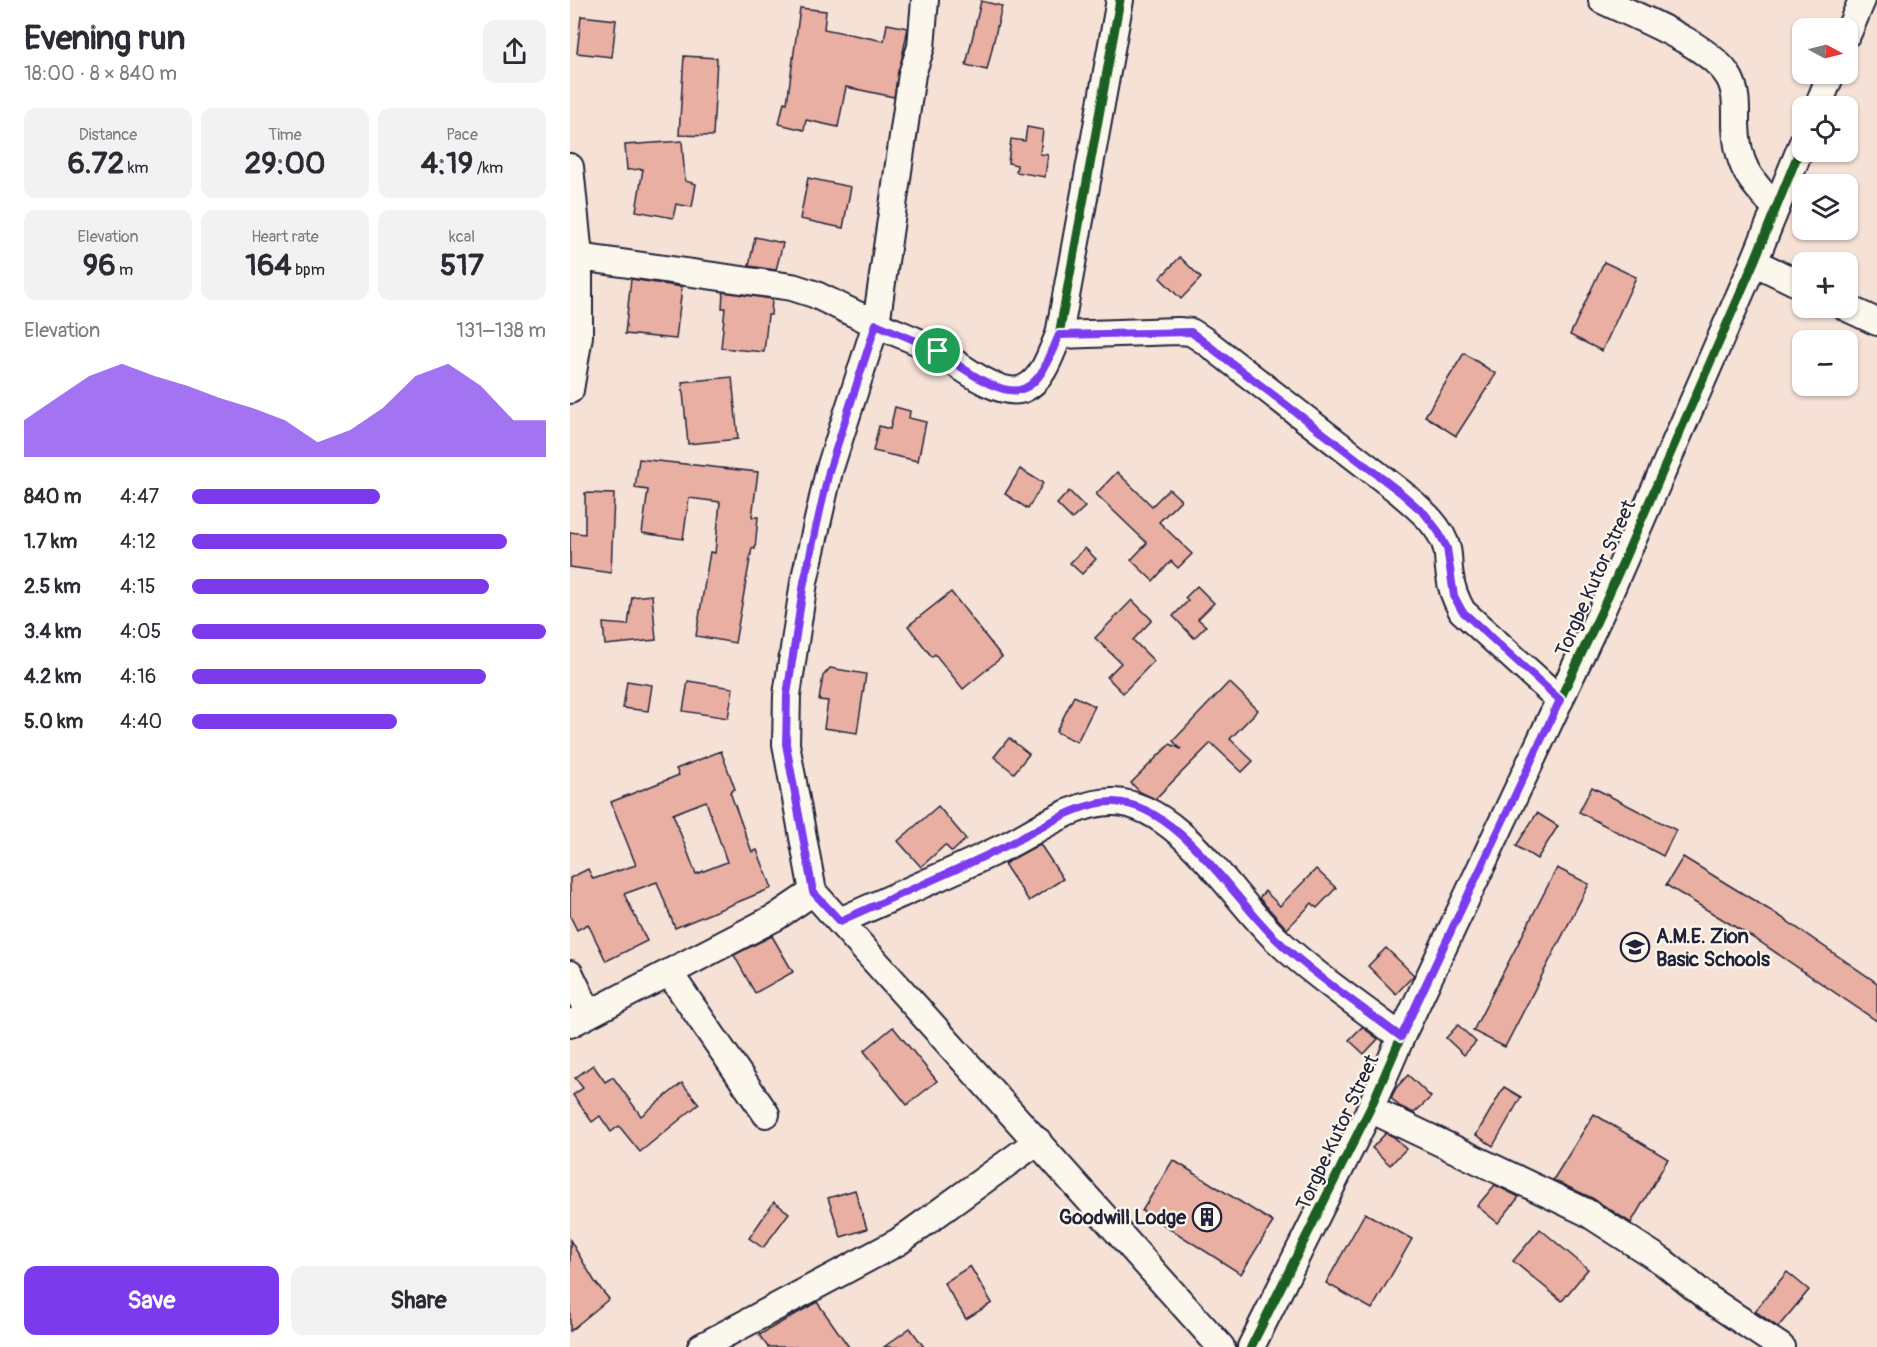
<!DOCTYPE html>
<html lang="en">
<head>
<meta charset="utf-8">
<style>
  body { margin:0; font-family:Pangolin,sans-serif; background:#f2f2f3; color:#2b2b33; height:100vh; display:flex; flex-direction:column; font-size:22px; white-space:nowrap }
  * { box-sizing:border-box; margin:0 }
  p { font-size:20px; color:#7c7c81 }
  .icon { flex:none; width:33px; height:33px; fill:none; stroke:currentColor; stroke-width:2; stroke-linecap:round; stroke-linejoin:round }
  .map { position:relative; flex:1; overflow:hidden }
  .panel { display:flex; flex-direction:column; background:#fff; width:570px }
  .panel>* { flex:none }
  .needle { width:39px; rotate:97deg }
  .controls { position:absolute; left:1222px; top:18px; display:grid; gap:12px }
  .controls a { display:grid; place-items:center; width:66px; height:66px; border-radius:12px; background:#fff; box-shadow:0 2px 4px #0004; font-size:30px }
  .pin { position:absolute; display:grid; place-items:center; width:51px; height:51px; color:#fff; margin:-26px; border:3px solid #fff; border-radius:50%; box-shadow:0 2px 6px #0007 }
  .round { display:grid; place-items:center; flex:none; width:63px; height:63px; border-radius:12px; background:#f2f2f3 }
  .head { display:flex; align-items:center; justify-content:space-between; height:102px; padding:0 24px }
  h1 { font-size:33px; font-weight:700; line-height:45px }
  .figures { display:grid; grid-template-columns:repeat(3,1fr); gap:9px; height:102px; padding:6px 24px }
  .figures div { display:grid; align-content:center; border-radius:12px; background:#f2f2f3; text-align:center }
  .figures b { font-size:30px; font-weight:700 }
  .figures small { font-size:16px; font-weight:400 }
  .figures p { font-size:16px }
  .chart { height:168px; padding:12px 24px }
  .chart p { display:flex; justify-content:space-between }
  .chart svg { width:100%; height:108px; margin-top:6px; fill:#7c3aed; opacity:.7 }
  .button { display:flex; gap:12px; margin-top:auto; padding:12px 24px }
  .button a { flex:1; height:69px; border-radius:12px; background:#7c3aed; color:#fff; font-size:24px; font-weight:700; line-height:69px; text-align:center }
  .button a+a { background:#f2f2f3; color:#2b2b33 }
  ul { padding:0 24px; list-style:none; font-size:20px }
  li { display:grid; grid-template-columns:96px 72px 1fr; align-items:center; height:45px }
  li i { height:15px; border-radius:8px; background:#7c3aed }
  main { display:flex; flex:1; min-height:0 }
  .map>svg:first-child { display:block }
  .building { fill:#e8afa2; stroke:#22223b; stroke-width:1.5; fill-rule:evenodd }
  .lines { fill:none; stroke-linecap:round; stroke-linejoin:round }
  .minor-casing { stroke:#22223b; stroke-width:30 }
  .minor { stroke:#fbf7ec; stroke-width:26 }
  .cycleway-casing { stroke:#fbf7ec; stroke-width:13 }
  .cycleway { stroke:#1b5e20; stroke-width:9 }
  .route-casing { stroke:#fff; stroke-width:12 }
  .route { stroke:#7c3aed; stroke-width:8 }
  .labels { text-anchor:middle; stroke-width:4.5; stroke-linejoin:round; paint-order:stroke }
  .street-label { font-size:20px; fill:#22223b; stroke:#fbf7ec }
  .poi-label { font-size:20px; font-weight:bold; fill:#22223b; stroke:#fbf7ec; text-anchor:start }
</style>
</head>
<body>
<main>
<section class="panel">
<div class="head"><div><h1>Evening run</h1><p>18:00 · 8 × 840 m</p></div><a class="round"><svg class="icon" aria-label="share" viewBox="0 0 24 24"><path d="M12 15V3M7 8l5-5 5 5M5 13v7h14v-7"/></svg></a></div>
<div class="figures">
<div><p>Distance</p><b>6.72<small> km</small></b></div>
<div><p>Time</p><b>29:00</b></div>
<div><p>Pace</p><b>4:19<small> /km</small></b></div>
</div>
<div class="figures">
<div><p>Elevation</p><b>96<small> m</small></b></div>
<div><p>Heart rate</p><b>164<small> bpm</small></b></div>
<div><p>kcal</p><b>517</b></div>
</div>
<div class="chart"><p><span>Elevation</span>131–138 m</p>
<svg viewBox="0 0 160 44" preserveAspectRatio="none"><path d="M0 44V29L10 20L20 11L30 6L40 11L50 15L60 20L70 24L80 29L90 38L100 33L110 24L120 11L130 6L140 15L150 29L160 29V44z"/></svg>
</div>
<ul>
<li><b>840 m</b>4:47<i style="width:53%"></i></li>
<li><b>1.7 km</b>4:12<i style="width:89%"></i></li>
<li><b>2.5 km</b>4:15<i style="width:84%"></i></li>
<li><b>3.4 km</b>4:05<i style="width:100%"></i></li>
<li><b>4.2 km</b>4:16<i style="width:83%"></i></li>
<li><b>5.0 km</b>4:40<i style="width:58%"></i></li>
</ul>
<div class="button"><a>Save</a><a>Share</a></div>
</section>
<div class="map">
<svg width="1307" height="1347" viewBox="0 0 1307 1347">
  <rect width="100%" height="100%" fill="#f5e1d6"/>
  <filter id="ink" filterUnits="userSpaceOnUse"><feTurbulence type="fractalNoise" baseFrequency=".0167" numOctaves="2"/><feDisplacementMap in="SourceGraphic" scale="12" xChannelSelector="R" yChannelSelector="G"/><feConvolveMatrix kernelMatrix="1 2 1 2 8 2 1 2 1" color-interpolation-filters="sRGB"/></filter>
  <g filter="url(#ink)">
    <g class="building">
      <path d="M 411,1 L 432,6 L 417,70 L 396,65 Z"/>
      <path d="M 230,8 L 256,11 L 254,29 L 314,41 L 317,24 L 338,28 L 324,97 L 276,87 L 268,127 L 236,120 L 234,130 L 209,124 L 214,102 L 217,103 Z"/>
      <path d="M 11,16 L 46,20 L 42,57 L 7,53 Z"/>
      <path d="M 114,56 L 147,58 L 143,136 L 109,135 Z"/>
      <path d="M 457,127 L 473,130 L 470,154 L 478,155 L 475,177 L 446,172 L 447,165 L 438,163 L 441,139 L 455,141 Z"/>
      <path d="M 112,141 L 115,181 L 126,184 L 122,207 L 106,204 L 103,218 L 66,211 L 73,169 L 57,170 L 55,145 Z"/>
      <path d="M 238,178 L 281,187 L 273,228 L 230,219 Z"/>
      <path d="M 185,237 L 213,243 L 206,270 L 179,266 Z"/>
      <path d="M 610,257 L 631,278 L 611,299 L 590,278 Z"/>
      <path d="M 1034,262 L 1066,277 L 1032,351 L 1000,335 Z"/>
      <path d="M 61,279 L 112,287 L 106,339 L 55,334 Z"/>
      <path d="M 153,292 L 202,299 L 201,315 L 198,315 L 194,352 L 151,348 L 155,308 L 152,308 Z"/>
      <path d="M 894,353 L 926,374 L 886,436 L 855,416 Z"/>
      <path d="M 162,377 L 168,439 L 118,444 L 112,382 Z"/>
      <path d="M 325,407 L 340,411 L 339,418 L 356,422 L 348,461 L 303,451 L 309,426 L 320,429 Z"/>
      <path d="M 69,459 L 188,472 L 182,517 L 188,517 L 185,549 L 182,548 L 165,643 L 126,636 L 140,552 L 145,553 L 150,502 L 119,498 L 113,539 L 72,533 L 78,490 L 65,488 Z"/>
      <path d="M 450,469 L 473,483 L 458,509 L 435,494 Z"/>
      <path d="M 547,472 L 582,506 L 599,489 L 611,500 L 589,522 L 622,554 L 608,568 L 601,561 L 583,581 L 561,560 L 577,543 L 526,494 Z"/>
      <path d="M 499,491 L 515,507 L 502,519 L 487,504 Z"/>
      <path d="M 15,493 L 44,494 L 41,573 L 0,567 L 0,532 L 15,534 Z"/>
      <path d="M 515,548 L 526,559 L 512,574 L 500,563 Z"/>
      <path d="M 627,586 L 644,603 L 628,619 L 636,626 L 624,638 L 603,616 L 618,601 L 615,598 Z"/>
      <path d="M 381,592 L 432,657 L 393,689 L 365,654 L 362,657 L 338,626 Z"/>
      <path d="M 82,595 L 86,640 L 35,645 L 33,623 L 58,625 L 62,597 Z"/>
      <path d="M 562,600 L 582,620 L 563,640 L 584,661 L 553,693 L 537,677 L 551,663 L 525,638 Z"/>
      <path d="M 260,668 L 296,674 L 287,733 L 254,728 L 258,701 L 249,700 L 253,676 Z"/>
      <path d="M 57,681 L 82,685 L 78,711 L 53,708 Z"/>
      <path d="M 118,681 L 163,688 L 158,718 L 113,711 Z"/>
      <path d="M 659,682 L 688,710 L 660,739 L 683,761 L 672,772 L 641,743 L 585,799 L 570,792 L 561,783 L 600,744 L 611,749 L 603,741 Z"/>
      <path d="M 504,696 L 525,706 L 507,742 L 486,732 Z"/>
      <path d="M 439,738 L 459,754 L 444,773 L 424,757 Z"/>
      <path d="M 151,751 L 165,789 L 160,792 L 182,852 L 187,850 L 202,888 L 105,928 L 87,882 L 54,894 L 77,941 L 36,961 L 18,924 L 7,930 L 0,916 L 0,878 L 18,869 L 23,879 L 66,865 L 41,802 L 109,775 L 106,769 ZM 136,801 L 157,862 L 126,874 L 103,814 Z"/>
      <path d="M 1022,787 L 1106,830 L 1093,856 L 1009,812 Z"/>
      <path d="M 368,806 L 396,839 L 382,852 L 375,845 L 351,867 L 328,841 Z"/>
      <path d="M 967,813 L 988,826 L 967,859 L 946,846 Z"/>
      <path d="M 470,844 L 493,879 L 459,901 L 434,864 Z"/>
      <path d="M 1113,857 L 1211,917 L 1307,983 L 1307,1021 L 1190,942 L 1096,885 Z"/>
      <path d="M 987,868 L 1019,884 L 935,1047 L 903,1031 Z"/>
      <path d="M 746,869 L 766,888 L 747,908 L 742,903 L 717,929 L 689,898 L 695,891 L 710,906 Z"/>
      <path d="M 202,936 L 223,972 L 185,993 L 164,955 Z"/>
      <path d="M 816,948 L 844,975 L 826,994 L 798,966 Z"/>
      <path d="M 888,1025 L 906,1042 L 894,1055 L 876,1038 Z"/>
      <path d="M 323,1027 L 367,1081 L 337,1105 L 294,1051 Z"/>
      <path d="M 792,1027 L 808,1039 L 794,1054 L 779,1040 Z"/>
      <path d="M 23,1065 L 35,1082 L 43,1077 L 71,1116 L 112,1083 L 129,1104 L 70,1152 L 49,1126 L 41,1132 L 30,1116 L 22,1122 L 3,1095 L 13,1088 L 5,1078 Z"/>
      <path d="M 838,1075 L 861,1097 L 844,1113 L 829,1106 L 821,1098 L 826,1088 Z"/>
      <path d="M 934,1087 L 951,1097 L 923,1146 L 906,1135 Z"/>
      <path d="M 1024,1114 L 1098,1159 L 1061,1223 L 1022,1198 L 983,1180 Z"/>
      <path d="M 816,1133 L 824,1137 L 836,1149 L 820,1165 L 802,1148 Z"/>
      <path d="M 603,1160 L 703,1222 L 671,1274 L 572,1211 Z"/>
      <path d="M 925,1185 L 949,1197 L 928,1223 L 907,1206 Z"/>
      <path d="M 285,1190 L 297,1229 L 271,1237 L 258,1198 Z"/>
      <path d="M 204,1202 L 219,1213 L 193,1248 L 179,1238 Z"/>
      <path d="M 795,1213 L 842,1239 L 802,1309 L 756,1283 Z"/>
      <path d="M 970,1229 L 1018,1269 L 992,1301 L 943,1261 Z"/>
      <path d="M 0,1240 L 25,1282 L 39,1299 L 0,1331 Z"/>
      <path d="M 400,1266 L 422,1303 L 396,1319 L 374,1283 Z"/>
      <path d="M 1217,1272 L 1239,1290 L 1208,1327 L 1185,1311 Z"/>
      <path d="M 247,1302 L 279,1347 L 198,1347 L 189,1335 Z"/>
      <path d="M 340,1328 L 354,1347 L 314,1347 Z"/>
    </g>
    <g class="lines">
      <g class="minor-casing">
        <g id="minor">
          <path d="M 1032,0 C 1067,17 1142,45 1160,79 C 1167,93 1166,109 1166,124 C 1167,166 1179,179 1206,208"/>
          <path d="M 1278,33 L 1292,0"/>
          <path d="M 1248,106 L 1261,74"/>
          <path d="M 0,167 L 9,257"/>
          <path d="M 1184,262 L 1233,286"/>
          <path d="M 1277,308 L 1307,322"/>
          <path d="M 489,335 L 608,331 L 621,332 L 635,341 L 830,492 C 847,507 871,525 877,549 C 879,557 878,567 880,576 C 881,589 886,600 892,611 L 990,700"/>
          <path d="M 0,390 L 9,336 L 9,257 L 222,287 L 244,294 L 306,324 L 342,74 L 351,47 L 355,0"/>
          <path d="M 243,892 L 216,744 L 217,695 L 234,582 L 259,471 L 306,324 C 326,333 349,341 369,352 C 388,364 431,400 455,388 C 474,379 481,352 489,335 L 550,0"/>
          <path d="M 270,921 C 325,896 381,873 436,846 C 468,830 506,801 544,802 C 608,804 663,898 706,939 C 744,975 789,1005 831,1037"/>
          <path d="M 0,974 L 19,1014"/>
          <path d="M 100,974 L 196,1114"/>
          <path d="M 0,1024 L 206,917 L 243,892 L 651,1347"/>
          <path d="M 800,1109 L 1016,1212 L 1092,1261 L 1139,1299 L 1211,1347"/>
          <path d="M 131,1347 L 328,1242 L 468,1141"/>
          <path d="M 681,1347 L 800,1109 L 831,1037 L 1032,610 L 1184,262 L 1233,142"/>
        </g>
      </g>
      <use href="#minor" class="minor"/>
      <g class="cycleway-casing">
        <g id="cycleway">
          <path d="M 243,892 L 216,744 L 217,695 L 234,582 L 259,471 L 306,324 C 326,333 349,341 369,352 C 388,364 431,400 455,388 C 474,379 481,352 489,335 L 550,0"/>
          <path d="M 681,1347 L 800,1109 L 831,1037 L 1032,610 L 1184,262 L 1233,142"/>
        </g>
      </g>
      <use href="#cycleway" class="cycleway"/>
    </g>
  </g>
  <g class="lines" filter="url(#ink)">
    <g class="route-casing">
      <path id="route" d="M 306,324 C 326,333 349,341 369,352 C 388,364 431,400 455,388 C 474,379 481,352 489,335 L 621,332 L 830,492 L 855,514 L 868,531 L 877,548 L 884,596 L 892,611 L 990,700 L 831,1037 C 789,1005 744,975 706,939 C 663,898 608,804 544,802 C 508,801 467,831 436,846 C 381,873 325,896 270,921 L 243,892 L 216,744 L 217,695 L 234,582 L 259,471 Z"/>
    </g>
    <use href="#route" class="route"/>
  </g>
  <defs>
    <g id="school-ring" transform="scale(1.5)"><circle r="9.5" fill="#fbf7ec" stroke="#22223b" stroke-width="1.5"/><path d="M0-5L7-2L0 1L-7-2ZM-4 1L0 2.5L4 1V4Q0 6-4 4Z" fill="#22223b"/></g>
    <g id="building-ring" transform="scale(1.5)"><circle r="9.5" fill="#fbf7ec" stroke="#22223b" stroke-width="1.5"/><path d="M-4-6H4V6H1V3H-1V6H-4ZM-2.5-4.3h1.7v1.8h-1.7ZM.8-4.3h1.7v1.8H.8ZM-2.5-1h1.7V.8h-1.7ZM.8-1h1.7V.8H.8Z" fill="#22223b"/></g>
  </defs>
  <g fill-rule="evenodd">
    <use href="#school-ring" x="1065" y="947"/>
    <use href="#building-ring" x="637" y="1217"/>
  </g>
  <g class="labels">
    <g class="street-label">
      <text transform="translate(1025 578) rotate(-66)" y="7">Torgbe Kutor Street</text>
      <text transform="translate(767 1132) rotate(-65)" y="7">Torgbe Kutor Street</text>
    </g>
    <g class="poi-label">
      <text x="1086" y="943">A.M.E. Zion<tspan x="1086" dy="23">Basic Schools</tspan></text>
      <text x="616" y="1224" text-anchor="end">Goodwill Lodge</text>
    </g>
  </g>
</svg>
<div class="controls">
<a><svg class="needle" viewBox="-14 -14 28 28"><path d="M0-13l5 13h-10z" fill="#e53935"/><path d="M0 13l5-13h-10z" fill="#7c7c81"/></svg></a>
<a><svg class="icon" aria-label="locate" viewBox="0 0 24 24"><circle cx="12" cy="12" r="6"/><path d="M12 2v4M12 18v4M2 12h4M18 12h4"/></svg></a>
<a><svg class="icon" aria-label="layers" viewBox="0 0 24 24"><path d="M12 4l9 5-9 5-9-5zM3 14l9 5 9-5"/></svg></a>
<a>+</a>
<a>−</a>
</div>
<div class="pin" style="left:368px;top:351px;background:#1e9e55"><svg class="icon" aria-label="arrive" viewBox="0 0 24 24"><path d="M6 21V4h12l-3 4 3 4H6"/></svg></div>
</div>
</main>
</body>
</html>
